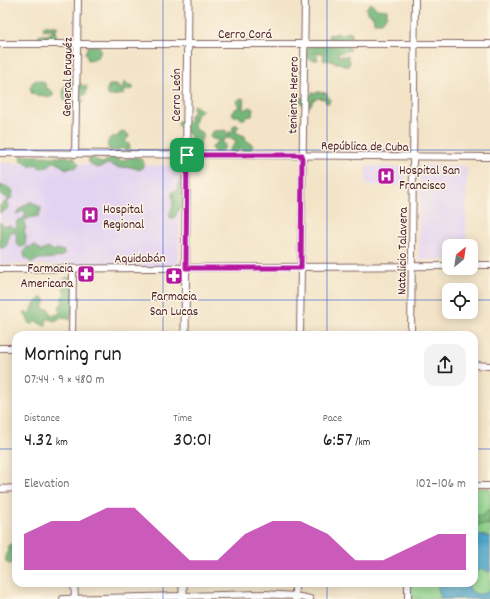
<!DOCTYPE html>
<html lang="en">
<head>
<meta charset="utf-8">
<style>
  body { margin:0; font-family:Dekko,sans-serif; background:#f2f2f2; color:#202124; height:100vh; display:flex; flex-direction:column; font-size:15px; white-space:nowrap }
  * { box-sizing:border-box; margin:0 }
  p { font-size:13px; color:#757577 }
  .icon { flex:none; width:22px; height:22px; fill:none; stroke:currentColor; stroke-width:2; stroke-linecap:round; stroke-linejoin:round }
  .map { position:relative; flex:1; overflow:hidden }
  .sheet { position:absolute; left:12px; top:331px; width:466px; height:256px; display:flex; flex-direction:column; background:#fff; border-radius:12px; box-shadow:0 2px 10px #0003 }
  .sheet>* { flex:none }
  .needle { width:26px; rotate:29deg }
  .controls { position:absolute; left:442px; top:239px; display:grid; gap:8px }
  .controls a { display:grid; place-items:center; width:36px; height:36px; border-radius:8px; background:#fff; box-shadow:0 2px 10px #0003; font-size:20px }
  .pin { position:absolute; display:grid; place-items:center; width:34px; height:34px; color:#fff; margin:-17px; border-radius:8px; box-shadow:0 2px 6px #0006 }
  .round { display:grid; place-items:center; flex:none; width:42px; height:42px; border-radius:12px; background:#f2f2f2 }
  .head { display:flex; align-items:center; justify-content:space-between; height:68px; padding:0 12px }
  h1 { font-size:22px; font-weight:600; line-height:30px }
  .stats { display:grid; grid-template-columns:repeat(3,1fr); gap:6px; height:68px; padding:4px 12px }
  .stats div { display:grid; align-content:center }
  .stats b { font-size:20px; font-weight:600 }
  .stats small { font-size:11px; font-weight:400 }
  .stats p { font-size:11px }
  .chart { height:112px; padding:8px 12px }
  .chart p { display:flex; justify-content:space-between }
  .chart svg { width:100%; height:72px; margin-top:4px; fill:#b5179e; opacity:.7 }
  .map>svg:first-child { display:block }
  .built { fill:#e3d3f2 }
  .green { fill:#8ed48d; stroke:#6c7a5c }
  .forest { fill:#72b678; stroke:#5e6a52 }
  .water { fill:#4ea8cc; stroke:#4c647c }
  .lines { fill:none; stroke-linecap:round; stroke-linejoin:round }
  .minor-casing { stroke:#856462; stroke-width:8 }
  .tertiary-casing { stroke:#856462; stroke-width:9 }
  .minor { stroke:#fff; stroke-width:6 }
  .tertiary { stroke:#fff; stroke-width:7 }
  .route-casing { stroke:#fff; stroke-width:8 }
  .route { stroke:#b5179e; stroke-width:5 }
  .grid { fill:none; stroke:#1d4ed8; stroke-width:1; stroke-opacity:0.55 }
  .labels { text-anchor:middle; stroke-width:3; stroke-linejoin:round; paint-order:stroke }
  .street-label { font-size:13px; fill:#4a1f2b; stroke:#fcf5e5 }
  .poi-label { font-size:13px; fill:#4a1f2b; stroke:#fcf5e5; text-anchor:start }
</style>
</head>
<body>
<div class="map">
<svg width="490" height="599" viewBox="0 0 490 599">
  <rect width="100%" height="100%" fill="#fcf5e5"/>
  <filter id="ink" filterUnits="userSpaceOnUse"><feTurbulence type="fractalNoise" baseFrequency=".025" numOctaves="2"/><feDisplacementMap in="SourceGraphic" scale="8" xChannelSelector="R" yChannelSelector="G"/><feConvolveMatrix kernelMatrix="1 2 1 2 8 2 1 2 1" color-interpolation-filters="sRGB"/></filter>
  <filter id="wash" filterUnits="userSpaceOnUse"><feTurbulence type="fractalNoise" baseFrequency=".012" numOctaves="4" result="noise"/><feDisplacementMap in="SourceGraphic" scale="16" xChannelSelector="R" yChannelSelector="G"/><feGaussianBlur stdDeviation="0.9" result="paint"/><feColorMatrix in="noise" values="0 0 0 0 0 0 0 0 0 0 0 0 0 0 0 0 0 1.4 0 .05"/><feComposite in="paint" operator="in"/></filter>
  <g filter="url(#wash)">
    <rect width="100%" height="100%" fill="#f3e4c8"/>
    <g class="built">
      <path d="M 0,163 L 180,166 L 179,267 L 0,264 Z"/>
      <path d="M 420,165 L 467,166 L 466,246 L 449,246 L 449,260 L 419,260 Z"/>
      <path d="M 366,166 L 405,167 L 405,186 L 366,185 Z"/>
    </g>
    <path class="green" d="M 474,488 L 490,488 L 490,599 L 409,599 L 409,583 L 474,583 Z"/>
    <g class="forest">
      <path d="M 371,3 L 377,9 L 387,10 L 387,15 L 382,22 L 374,22 L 373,16 L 367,13 L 366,8 Z"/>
      <path d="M 46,24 L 49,26 L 57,26 L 57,28 L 55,32 L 57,37 L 55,39 L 49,39 L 43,42 L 38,40 L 39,35 L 47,35 L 54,31 L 51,29 L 44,30 L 43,28 Z"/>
      <path d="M 348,32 L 351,32 L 352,35 L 350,40 L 339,42 L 348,46 L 351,50 L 338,53 L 339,56 L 348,56 L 350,63 L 347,67 L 340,63 L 335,63 L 329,60 L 324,61 L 323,58 L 324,54 L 322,53 L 316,53 L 318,60 L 313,60 L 307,58 L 305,50 L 308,49 L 310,43 L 334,41 L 329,39 L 329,34 L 332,35 L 337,33 L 343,34 Z"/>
      <path d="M 99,45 C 102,52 100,56 94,60 L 88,60 L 85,53 L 88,46 Z"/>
      <path d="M 37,80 L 44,82 L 47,88 L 53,92 L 53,96 L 48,98 L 43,95 L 39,96 L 32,94 L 30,87 L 33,82 Z"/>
      <path d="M 69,80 L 77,80 L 83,86 L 86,85 L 87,88 L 86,94 L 79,98 L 84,100 L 83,103 L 79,103 L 73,107 C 60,102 61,89 69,80 Z"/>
      <path d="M 126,82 L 129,86 L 133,86 L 133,89 L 126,90 L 123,95 L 120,94 C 111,98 102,97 109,85 L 116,85 L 123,90 L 123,84 Z"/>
      <path d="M 318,92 L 326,93 L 330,100 L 329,103 L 326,103 L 325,99 L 318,98 L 313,100 L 311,105 L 308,107 L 303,105 L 300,102 L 301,98 L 305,96 L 309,97 L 312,93 Z"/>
      <path d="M 241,98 L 244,99 L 243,109 L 245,110 L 250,107 L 253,109 L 252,116 L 247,117 L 244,119 L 241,119 L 239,116 L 234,116 L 232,114 L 234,110 L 240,107 L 237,101 Z"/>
      <path d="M 194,105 L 203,111 L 196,115 L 194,126 L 198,131 L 202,132 L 204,135 L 201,139 L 200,147 L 194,151 C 186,148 192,144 190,138 C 190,136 188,134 187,132 L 182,130 L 178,124 L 178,122 L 181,120 L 190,122 L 189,119 L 190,115 L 194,111 L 192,107 Z"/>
      <path d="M 236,124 L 239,127 L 236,130 L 237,133 L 245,136 L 246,140 L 253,145 L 251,150 L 248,152 L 245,150 L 243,152 L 240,148 L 235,154 L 229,153 C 229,147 234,147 236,142 L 234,139 L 227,138 L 222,141 L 225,145 L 224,149 L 220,152 L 215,153 L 211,148 L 219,141 L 211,138 L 210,135 L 212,132 L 217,130 L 220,131 L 225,130 L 229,135 L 230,134 L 229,132 L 234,131 L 232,128 Z"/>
      <path d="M 123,132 L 128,134 L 129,137 L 125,141 L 129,144 L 130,149 L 128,151 L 121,148 L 117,151 L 109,150 C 107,145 107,141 111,137 L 116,137 L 120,133 Z"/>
      <path d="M 21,155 L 59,157 L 67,156 L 70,158 L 74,157 L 76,161 L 79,165 L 76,168 L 71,167 L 66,169 L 56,162 L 51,163 L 48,167 L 40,168 L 36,164 L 30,167 L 24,161 L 20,160 Z"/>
      <path d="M 91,157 C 96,158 97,162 102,163 C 110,159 112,154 121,161 C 129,158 139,153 144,163 L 142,168 L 140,170 L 130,167 L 120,168 L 108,164 L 98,168 L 93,166 L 88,162 L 89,158 Z"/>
      <path d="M 181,178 L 183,178 L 182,194 L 184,205 L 179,209 L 174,218 L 171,218 L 169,216 L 173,206 L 172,192 L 177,190 L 178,185 L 180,183 L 180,180 Z"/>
      <path d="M 0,184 L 4,187 L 6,186 L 13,191 L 12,197 L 8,202 L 8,208 L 1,213 L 0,213 L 0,205 L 6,202 L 8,199 L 6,197 L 0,195 Z"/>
      <path d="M 30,202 L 32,202 L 41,208 L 39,216 L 28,218 L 24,222 L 26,229 L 24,231 L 26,236 L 25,246 L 20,247 C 14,243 18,237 15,232 L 12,232 L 10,234 L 6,247 L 0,248 L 0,222 L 3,226 L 10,226 L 16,229 L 17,221 L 24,218 L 26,213 L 24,211 L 16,214 L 19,209 Z"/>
      <path d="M 34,245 L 36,246 L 41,251 C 47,249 48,246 54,251 L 59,249 L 61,251 L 63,250 L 65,254 C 57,260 50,258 40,259 C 38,259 34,262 32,263 L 25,258 L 24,252 L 27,247 L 32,247 Z"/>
      <path d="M 67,277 L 71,278 L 76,282 L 74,291 L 77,295 L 74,299 L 70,320 L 64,317 L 54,321 L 49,319 L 46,320 L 46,325 L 44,326 L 36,321 L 32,325 L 30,324 L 24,312 L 26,312 L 31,314 L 34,304 L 40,298 L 44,298 L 46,302 L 43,306 L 43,309 L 49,309 L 51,315 L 59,314 L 60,311 L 59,307 L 61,304 L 64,303 L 61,299 L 65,293 L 63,289 L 65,286 L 62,281 Z"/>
      <path d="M 487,511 L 490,511 L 489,525 C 484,524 479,526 474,524 L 475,515 L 483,516 Z"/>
      <path d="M 10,544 L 16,544 L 16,560 L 14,563 L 9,564 L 6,562 L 5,556 L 8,551 L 7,547 Z"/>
    </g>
    <g class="water">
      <path d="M 481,535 L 490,537 L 490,572 L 482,569 L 474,573 L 474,536 Z"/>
      <path d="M 437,583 L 468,583 L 470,590 C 477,596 484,596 490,588 L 490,599 L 441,599 Z"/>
    </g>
  </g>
  <g filter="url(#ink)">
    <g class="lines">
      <g class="minor-casing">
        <g id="minor">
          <path d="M 0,44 L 490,44"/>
          <path d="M 0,153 L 490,157"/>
          <path d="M 75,154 L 78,0"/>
          <path d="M 471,265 L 490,265"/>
          <path d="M 0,269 L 449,266"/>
          <path d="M 72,335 L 73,269"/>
          <path d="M 300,335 L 305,0"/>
          <path d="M 411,335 L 415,0"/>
          <path d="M 0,348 L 16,348"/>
          <path d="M 474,365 L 490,366"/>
          <path d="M 474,486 L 490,486"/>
          <path d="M 0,489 L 16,488"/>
          <path d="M 74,583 L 75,599"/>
          <path d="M 63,599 L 265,594 L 295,596 L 310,599"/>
          <path d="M 295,599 L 295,583"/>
          <path d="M 408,599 L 408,583"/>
        </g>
      </g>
      <g class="tertiary-casing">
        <g id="tertiary">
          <path d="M 185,335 L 188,0"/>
          <path d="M 183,599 L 183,583"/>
        </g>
      </g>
      <use href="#minor" class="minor"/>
      <use href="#tertiary" class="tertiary"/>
    </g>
  </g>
  <g class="lines" filter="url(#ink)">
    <g class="route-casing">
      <path id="route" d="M 187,155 L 302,155 L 301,268 L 186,268 Z"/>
    </g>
    <use href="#route" class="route"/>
  </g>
  <path class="grid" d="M 163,0 L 163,335M 327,0 L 327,335M 0,150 L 490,150M 0,300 L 449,300M 471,300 L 490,300M 0,449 L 16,449M 474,449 L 490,449M 163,583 L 163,599M 327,583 L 327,599"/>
  <defs>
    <g id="hospital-square" transform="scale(0.9)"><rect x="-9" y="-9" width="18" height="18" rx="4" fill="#b5179e" stroke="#fcf5e5"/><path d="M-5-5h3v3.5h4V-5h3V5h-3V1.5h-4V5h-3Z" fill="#fff"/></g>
    <g id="pharmacy-square" transform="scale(0.9)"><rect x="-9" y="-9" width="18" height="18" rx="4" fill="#b5179e" stroke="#fcf5e5"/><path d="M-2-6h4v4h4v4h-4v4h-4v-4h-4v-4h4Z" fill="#fff"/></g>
  </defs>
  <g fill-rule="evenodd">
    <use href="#hospital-square" x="386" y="176"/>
    <use href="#hospital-square" x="90" y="215"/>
    <use href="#pharmacy-square" x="86" y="274"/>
    <use href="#pharmacy-square" x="174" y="276"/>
  </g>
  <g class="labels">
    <g class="street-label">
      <text x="245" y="38">Cerro Corá</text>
      <text transform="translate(66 77) rotate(-89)" y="5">General Bruguéz</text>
      <text transform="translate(175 95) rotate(-90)" y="5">Cerro León</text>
      <text transform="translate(292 95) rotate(-89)" y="5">teniente Herero</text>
      <text transform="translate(365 145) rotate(1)" y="5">República de Cuba</text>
      <text transform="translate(401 251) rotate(-89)" y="5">Natalicio Talavera</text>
      <text transform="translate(140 257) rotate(-1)" y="5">Aquidabán</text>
    </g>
    <g class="poi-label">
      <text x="399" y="174">Hospital San<tspan x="399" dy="15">Francisco</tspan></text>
      <text x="103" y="213">Hospital<tspan x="103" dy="15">Regional</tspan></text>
      <text x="73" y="272" text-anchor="end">Farmacia<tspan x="73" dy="15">Americana</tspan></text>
      <text x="174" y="300" text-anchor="middle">Farmacia<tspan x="174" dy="15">San Lucas</tspan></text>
    </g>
  </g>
</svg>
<div class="controls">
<a><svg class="needle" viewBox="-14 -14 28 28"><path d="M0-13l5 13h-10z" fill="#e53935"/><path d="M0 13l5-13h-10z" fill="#757577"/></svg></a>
<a><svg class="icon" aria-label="locate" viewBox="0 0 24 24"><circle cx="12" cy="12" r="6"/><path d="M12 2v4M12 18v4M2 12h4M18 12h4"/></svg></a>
</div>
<div class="pin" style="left:187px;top:155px;background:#1e9e55"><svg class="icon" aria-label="arrive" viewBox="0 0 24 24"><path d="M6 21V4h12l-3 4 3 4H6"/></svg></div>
<section class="sheet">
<div class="head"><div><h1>Morning run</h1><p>07:44 · 9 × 480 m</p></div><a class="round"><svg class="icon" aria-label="share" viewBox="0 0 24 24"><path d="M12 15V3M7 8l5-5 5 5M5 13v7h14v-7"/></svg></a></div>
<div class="stats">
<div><p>Distance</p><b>4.32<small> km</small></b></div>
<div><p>Time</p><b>30:01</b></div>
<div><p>Pace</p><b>6:57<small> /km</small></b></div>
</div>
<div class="chart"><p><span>Elevation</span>102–106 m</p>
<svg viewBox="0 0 160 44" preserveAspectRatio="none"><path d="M0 44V22L10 14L20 14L30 6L40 6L50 22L60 38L70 38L80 22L90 14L100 14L110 22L120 38L130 38L140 30L150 22L160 22V44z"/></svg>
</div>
</section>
</div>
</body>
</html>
